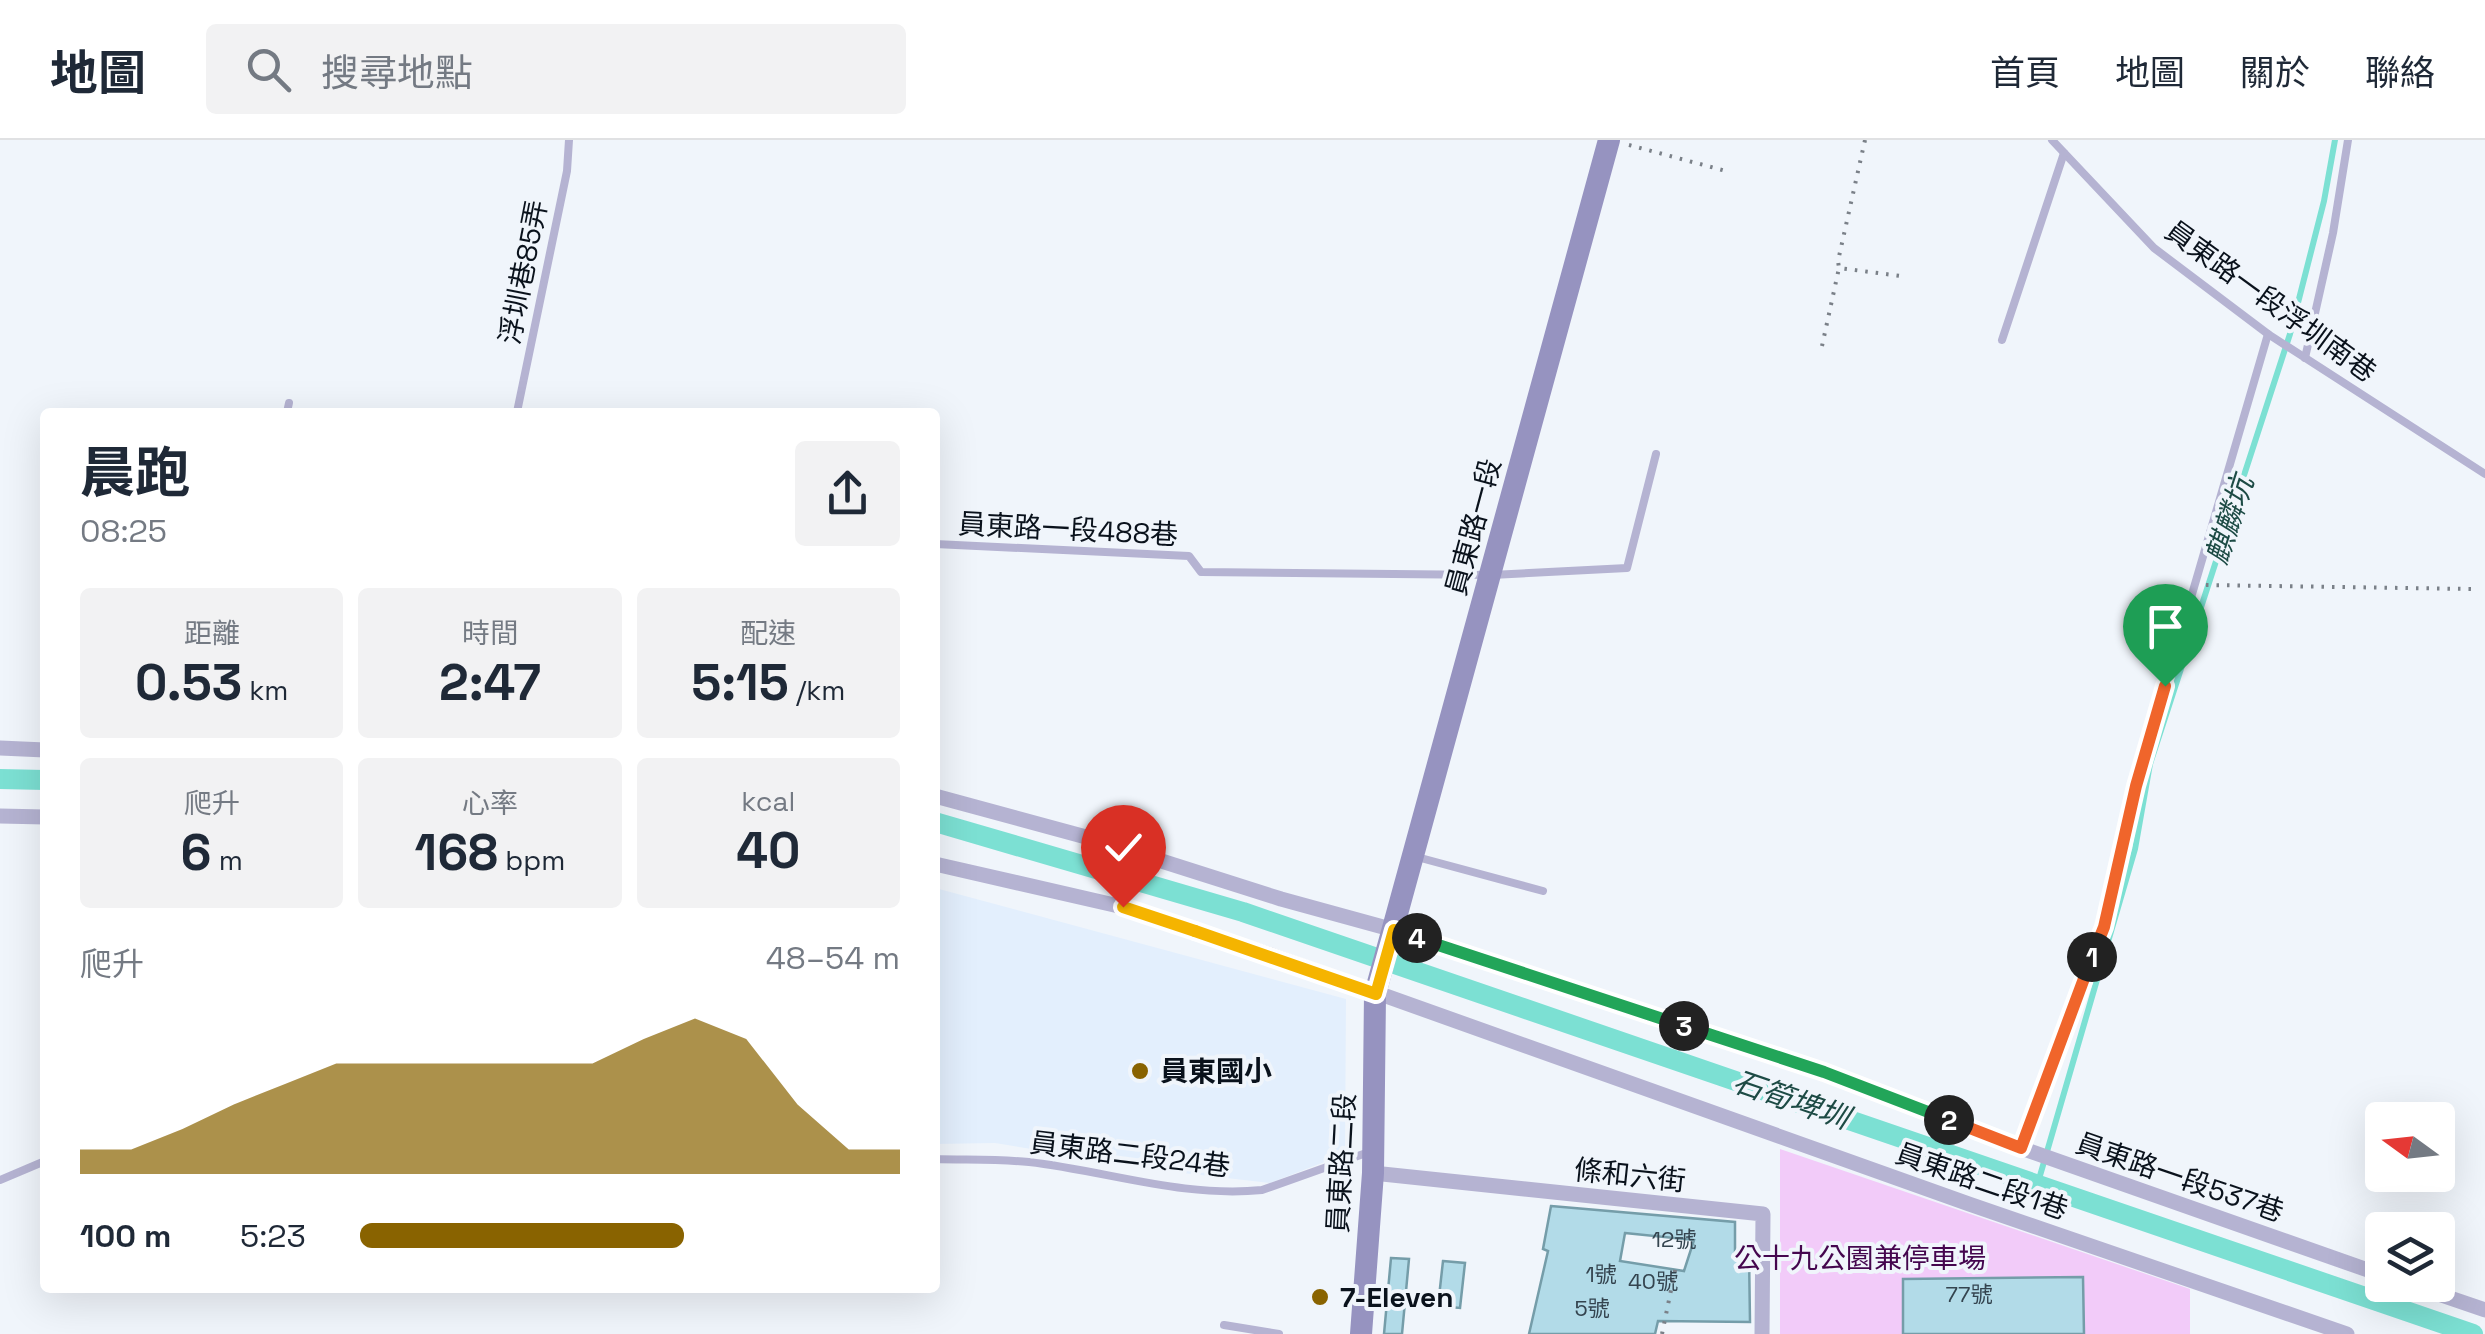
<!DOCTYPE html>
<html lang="zh-TW">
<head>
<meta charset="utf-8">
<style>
  body { margin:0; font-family:"Space Grotesk","Noto Sans TC",sans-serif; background:#f2f2f3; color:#1f2937; height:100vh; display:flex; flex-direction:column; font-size:38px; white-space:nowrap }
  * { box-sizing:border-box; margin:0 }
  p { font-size:32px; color:#747a83 }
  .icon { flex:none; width:55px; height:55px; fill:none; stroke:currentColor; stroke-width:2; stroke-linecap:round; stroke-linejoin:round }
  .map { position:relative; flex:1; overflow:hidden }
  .side { position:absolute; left:40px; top:268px; width:900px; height:885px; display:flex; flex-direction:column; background:#fff; border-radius:10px; box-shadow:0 10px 40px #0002 }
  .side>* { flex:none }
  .needle { width:65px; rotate:285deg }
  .controls { position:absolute; left:2365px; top:962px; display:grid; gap:20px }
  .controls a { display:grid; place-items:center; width:90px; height:90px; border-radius:10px; background:#fff; box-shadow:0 10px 40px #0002; font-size:50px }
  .pin { position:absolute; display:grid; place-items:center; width:85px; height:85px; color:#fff; margin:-102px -42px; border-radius:50% 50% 50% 0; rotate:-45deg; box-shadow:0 0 10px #0007 }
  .pin .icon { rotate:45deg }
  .km { position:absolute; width:50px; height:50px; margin:-25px; border-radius:50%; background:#222; color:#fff; font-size:28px; line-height:50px; text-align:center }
  .round { display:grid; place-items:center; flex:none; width:105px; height:105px; border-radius:10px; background:#f2f2f3 }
  .head { display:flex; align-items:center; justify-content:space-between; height:170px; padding:0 40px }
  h1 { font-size:55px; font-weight:700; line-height:75px }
  .metrics { display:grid; grid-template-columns:repeat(3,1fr); gap:15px; height:170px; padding:10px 40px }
  .metrics div { display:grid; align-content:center; border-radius:10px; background:#f2f2f3; text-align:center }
  .metrics b { font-size:50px; font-weight:700 }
  .metrics small { font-size:28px; font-weight:400 }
  .metrics p { font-size:28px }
  .chart { height:280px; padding:20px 40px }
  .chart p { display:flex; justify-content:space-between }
  .chart svg { width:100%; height:180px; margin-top:10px; fill:#896300; opacity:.7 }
  ul { padding:0 40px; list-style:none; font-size:32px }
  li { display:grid; grid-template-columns:160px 120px 1fr; align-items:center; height:75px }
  li i { height:25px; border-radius:12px; background:#896300 }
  header { display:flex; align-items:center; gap:60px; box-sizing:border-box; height:140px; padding:0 50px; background:#fff; border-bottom:2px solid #e0e1e3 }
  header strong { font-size:48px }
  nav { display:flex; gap:55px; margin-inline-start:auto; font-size:35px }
  .search { width:700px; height:90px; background:#f2f2f3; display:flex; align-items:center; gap:25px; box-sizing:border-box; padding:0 35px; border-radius:10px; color:#747a83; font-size:38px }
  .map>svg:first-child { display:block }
  .built { fill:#e3effd }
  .green { fill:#f2cbf9 }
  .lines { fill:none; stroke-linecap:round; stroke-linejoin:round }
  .stream { stroke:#7ce0d3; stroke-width:6 }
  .canal { stroke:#7ce0d3; stroke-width:20 }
  .building { fill:#b2dbe8; stroke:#759da9; stroke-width:2.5; fill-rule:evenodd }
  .path { stroke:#7a8088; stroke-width:4; stroke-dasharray:2.5 8; stroke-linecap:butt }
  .lane { stroke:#b5b3d2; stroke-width:8 }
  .street { stroke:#b5b3d2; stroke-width:15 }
  .secondary { stroke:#9693c0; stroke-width:22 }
  .split-1-casing { stroke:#fff; stroke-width:20 }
  .split-2-casing { stroke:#fff; stroke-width:20 }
  .split-3-casing { stroke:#fff; stroke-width:20 }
  .split-4-casing { stroke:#fff; stroke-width:20 }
  .split-5-casing { stroke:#fff; stroke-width:20 }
  .split-6-casing { stroke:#fff; stroke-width:20 }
  .split-1 { stroke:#f0652b; stroke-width:12 }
  .split-2 { stroke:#f0652b; stroke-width:12 }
  .split-3 { stroke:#22a559; stroke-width:12 }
  .split-4 { stroke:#22a559; stroke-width:12 }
  .split-5 { stroke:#f5b400; stroke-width:12 }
  .split-6 { stroke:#f5b400; stroke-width:12 }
  .poi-dot { fill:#896300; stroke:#f0f5fb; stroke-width:4 }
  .labels { text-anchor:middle; stroke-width:8; stroke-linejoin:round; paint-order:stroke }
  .number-label { font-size:22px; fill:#34444f }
  .street-label { font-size:28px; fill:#0a121c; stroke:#f0f5fb }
  .poi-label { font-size:28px; font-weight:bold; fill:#0a121c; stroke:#f0f5fb; text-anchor:start }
  .park-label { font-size:28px; fill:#44064e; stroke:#f0f5fb }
  .water-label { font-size:30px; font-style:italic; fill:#1d4b45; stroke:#f0f5fb }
</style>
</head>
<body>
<header>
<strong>地圖</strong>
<div class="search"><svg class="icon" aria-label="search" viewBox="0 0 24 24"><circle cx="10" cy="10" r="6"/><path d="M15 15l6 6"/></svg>搜尋地點</div>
<nav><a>首頁</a><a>地圖</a><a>關於</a><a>聯絡</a></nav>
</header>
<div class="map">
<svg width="2485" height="1194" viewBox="0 0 2485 1194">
  <rect width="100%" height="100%" fill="#f0f5fb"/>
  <path class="built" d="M 939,749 L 1346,859 L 1345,1014 L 1270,1043 L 1166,1031 L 995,1003 L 935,1004 L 935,769 Z"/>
  <path class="green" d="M 1780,1009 L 2190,1149 L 2190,1194 L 1780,1194 Z"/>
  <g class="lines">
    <path class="stream" d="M 2037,1046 L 2135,709 L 2150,624 L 2290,194 L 2324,61 L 2335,0"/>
    <g class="canal">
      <path d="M 0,639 L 45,640"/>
      <path d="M 935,682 L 1243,772 L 2473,1194"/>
    </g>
  </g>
  <g class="building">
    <path d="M 1551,1066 L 1735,1082 L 1735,1113 L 1749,1113 L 1750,1182 L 1658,1181 L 1655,1194 L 1529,1194 L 1548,1111 L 1543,1109 ZM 1625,1093 L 1694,1100 L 1684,1131 L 1620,1121 Z"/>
    <path d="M 1391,1118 L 1409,1119 L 1402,1194 L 1384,1194 Z"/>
    <path d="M 1443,1121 L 1465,1123 L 1460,1168 L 1438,1166 Z"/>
    <path d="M 2083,1137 L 2084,1194 L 1903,1194 L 1903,1139 Z"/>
  </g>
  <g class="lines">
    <g class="path">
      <path d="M 1865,0 L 1838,121 L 1839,128 L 1901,136"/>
      <path d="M 1629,5 L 1726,31"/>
      <path d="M 1822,206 L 1839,128"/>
      <path d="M 2206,445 L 2472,449"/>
      <path d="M 1662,1194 L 1676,1126"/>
    </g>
    <g class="lane">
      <path d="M 2052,0 L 2154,108 L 2268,194 L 2485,334"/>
      <path d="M 2002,200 L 2064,13"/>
      <path d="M 2305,218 L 2333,93 L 2348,0"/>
      <path d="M 287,272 L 289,263"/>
      <path d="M 517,272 L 567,31 L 569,0"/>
      <path d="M 935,404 L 1189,416 L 1201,432 L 1492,435 L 1627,428 L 1656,314"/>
      <path d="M 1417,717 L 1543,751"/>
      <path d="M 2022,1007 L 2103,787 L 2136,646 L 2268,194"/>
      <path d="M 935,1019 C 966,1020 998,1019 1029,1022 C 1107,1031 1183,1058 1262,1050 L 1369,1012"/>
      <path d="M 0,1040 L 45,1021"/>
      <path d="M 1224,1185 L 1279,1194"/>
    </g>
    <g class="street">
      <path d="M 0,608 L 45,610"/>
      <path d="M 935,656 L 1086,697 L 1281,759 L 1394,790 L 1824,932 L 2021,1008 L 2382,1135"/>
      <path d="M 0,676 L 45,677"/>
      <path d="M 935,724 L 1123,767 L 1271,815 L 1969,1064 L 2347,1194"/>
      <path d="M 1373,1033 L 1763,1074 L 1762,1194"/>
      <path d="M 2412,1145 L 2485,1170"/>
    </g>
    <path class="secondary" d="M 1361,1194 L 1373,1033 L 1375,854 L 1609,0"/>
  </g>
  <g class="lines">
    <g class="split-1-casing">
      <path id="split-1" d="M 2092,817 L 2104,787 L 2136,646 L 2165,546"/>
    </g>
    <g class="split-2-casing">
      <path id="split-2" d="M 1949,980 L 2021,1008 L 2092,817"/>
    </g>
    <g class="split-3-casing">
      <path id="split-3" d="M 1684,886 L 1824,932 L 1949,980"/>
    </g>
    <g class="split-4-casing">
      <path id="split-4" d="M 1417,798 L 1684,886"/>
    </g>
    <g class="split-5-casing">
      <path id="split-5" d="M 1195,791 L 1376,854 L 1394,790 L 1417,798"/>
    </g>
    <g class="split-6-casing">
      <path id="split-6" d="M 1123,767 L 1195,791"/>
    </g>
    <use href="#split-1" class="split-1"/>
    <use href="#split-2" class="split-2"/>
    <use href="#split-3" class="split-3"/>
    <use href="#split-4" class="split-4"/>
    <use href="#split-5" class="split-5"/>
    <use href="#split-6" class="split-6"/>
  </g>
  <g class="poi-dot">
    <circle cx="1140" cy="931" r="10"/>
    <circle cx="1320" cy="1157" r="10"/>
  </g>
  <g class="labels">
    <g class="number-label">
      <text x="1674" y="1107">12號</text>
      <text x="1601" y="1142">1號</text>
      <text x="1653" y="1149">40號</text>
      <text x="1969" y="1162">77號</text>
      <text x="1592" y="1176">5號</text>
    </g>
    <g class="street-label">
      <text transform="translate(523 132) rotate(-79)" y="10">浮圳巷85弄</text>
      <text transform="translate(2271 161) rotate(36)" y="10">員東路一段浮圳南巷</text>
      <text transform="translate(1473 387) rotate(-75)" y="10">員東路一段</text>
      <text transform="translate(1068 389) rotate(3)" y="10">員東路一段488巷</text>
      <text transform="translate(1130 1014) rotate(7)" y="10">員東路二段24巷</text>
      <text transform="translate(1341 1023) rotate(-87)" y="10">員東路二段</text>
      <text transform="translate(1630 1035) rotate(6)" y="10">條和六街</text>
      <text transform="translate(2180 1037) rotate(19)" y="10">員東路一段537巷</text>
      <text transform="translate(1982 1041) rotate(19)" y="10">員東路二段1巷</text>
    </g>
    <g class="poi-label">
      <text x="1160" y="941">員東國小</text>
      <text x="1340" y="1167">7-Eleven</text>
    </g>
    <g class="park-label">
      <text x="1860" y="1128">公十九公園兼停車場</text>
    </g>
    <g class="water-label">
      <text transform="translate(2230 380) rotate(-72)" y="10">麒麟坑</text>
      <text transform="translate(1791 960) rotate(19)" y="10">石筍埤圳</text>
    </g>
  </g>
</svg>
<div class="controls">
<a><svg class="needle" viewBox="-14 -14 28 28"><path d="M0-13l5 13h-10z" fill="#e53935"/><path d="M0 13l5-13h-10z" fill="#747a83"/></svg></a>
<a><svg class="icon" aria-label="layers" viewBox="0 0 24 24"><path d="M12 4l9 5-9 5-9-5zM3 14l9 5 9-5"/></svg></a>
</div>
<div class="pin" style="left:2165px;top:546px;background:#1e9e55"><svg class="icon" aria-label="arrive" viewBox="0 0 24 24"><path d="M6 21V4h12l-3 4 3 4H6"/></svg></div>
<div class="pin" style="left:1123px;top:767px;background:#d93025"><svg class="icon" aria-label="check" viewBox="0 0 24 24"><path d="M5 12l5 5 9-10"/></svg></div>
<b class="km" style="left:2092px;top:817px">1</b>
<b class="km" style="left:1949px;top:980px">2</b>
<b class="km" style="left:1684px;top:886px">3</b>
<b class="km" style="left:1417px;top:798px">4</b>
<section class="side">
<div class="head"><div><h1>晨跑</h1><p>08:25</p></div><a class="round"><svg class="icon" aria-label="share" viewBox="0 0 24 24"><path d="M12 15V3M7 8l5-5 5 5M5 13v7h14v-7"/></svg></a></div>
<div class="metrics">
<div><p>距離</p><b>0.53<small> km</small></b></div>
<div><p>時間</p><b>2:47</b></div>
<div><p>配速</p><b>5:15<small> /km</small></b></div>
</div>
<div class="metrics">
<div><p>爬升</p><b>6<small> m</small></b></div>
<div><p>心率</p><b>168<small> bpm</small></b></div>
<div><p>kcal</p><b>40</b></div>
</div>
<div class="chart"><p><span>爬升</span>48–54 m</p>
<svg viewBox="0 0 160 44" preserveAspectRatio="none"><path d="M0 44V38L10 38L20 33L30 27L40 22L50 17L60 17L70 17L80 17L90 17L100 17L110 11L120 6L130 11L140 27L150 38L160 38V44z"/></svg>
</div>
<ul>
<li><b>100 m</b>5:23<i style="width:60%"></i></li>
</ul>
</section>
</div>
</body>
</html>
